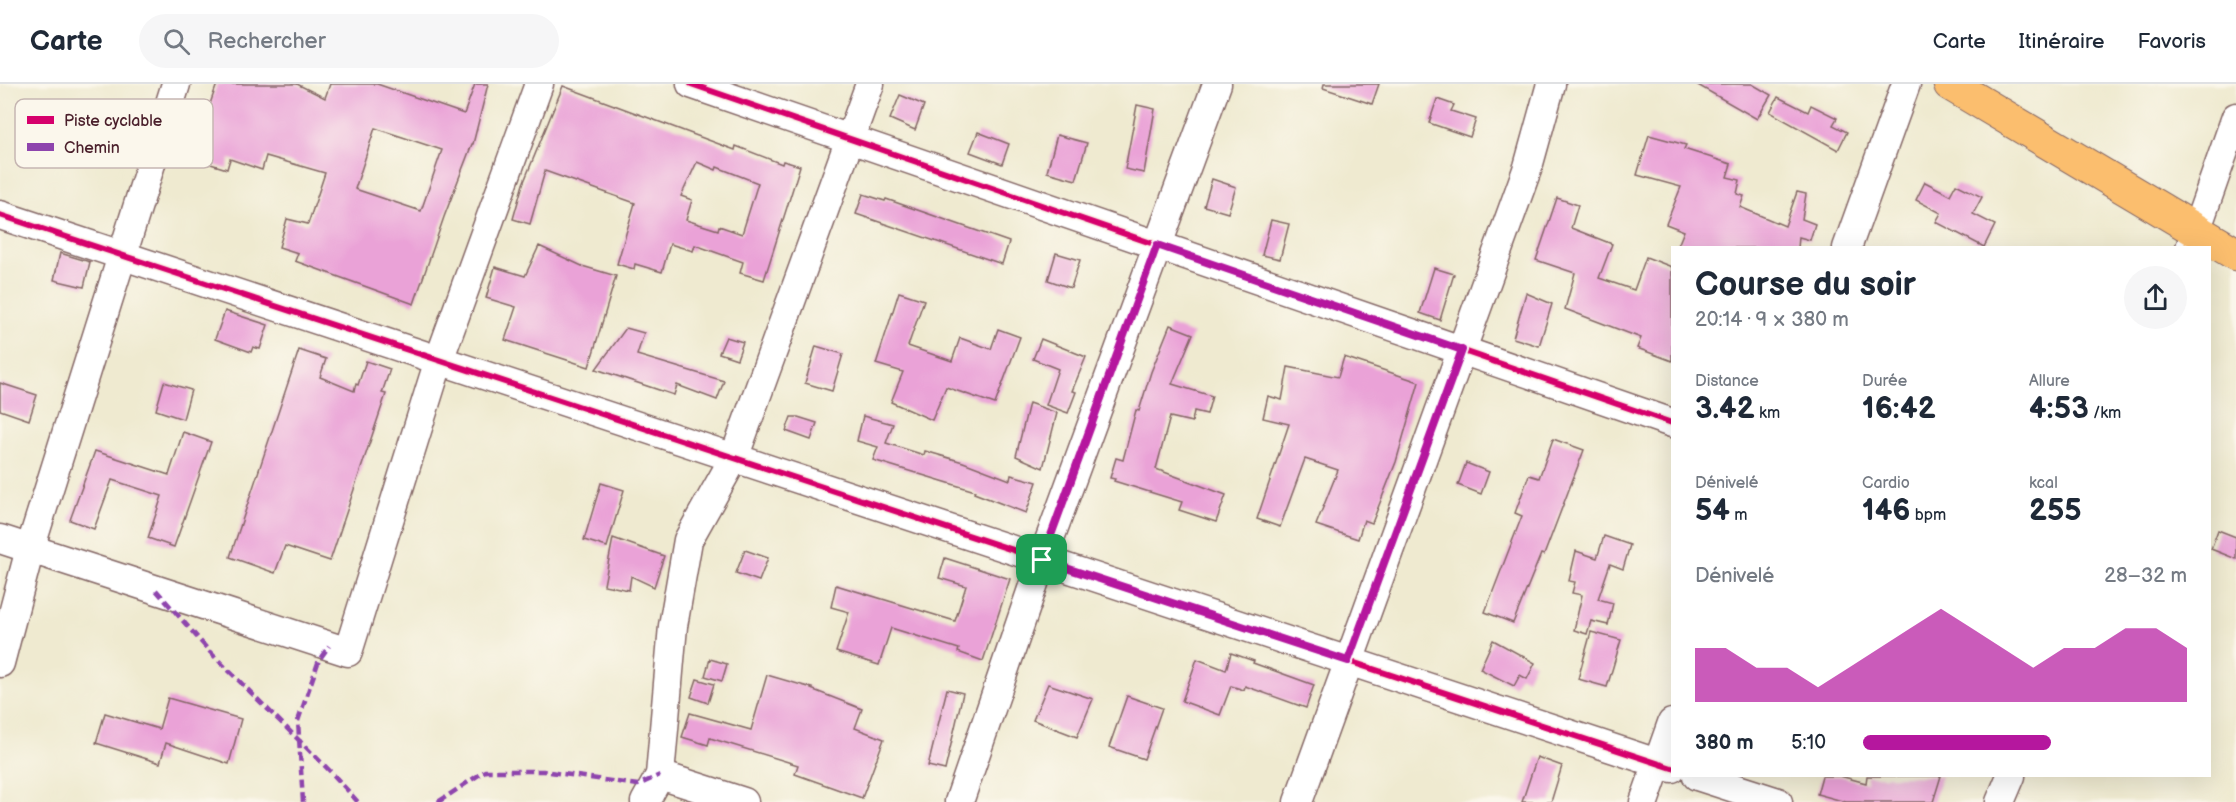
<!DOCTYPE html>
<html lang="fr">
<head>
<meta charset="utf-8">
<style>
  body { margin:0; font-family:"Balsamiq Sans",sans-serif; background:#f6f6f7; color:#1f2937; height:100vh; display:flex; flex-direction:column; font-size:22px; white-space:nowrap }
  * { box-sizing:border-box; margin:0 }
  p { font-size:20px; color:#747a83 }
  .icon { flex:none; width:33px; height:33px; fill:none; stroke:currentColor; stroke-width:2; stroke-linecap:round; stroke-linejoin:round }
  .map { position:relative; flex:1; overflow:hidden }
  .panel { position:absolute; left:1671px; top:162px; width:540px; height:531px; display:flex; flex-direction:column; background:#fff; border-radius:0px; box-shadow:0 6px 24px #0002 }
  .panel>* { flex:none }
  .pin { position:absolute; display:grid; place-items:center; width:51px; height:51px; color:#fff; margin:-26px; border-radius:12px; box-shadow:0 3px 9px #0006 }
  .round { display:grid; place-items:center; flex:none; width:63px; height:63px; border-radius:32px; background:#f6f6f7 }
  .summary { display:flex; align-items:center; justify-content:space-between; height:102px; padding:0 24px }
  h1 { font-size:33px; font-weight:800; line-height:45px }
  .stats { display:grid; grid-template-columns:repeat(3,1fr); gap:9px; height:102px; padding:6px 24px }
  .stats div { display:grid; align-content:center }
  .stats b { font-size:30px; font-weight:800 }
  .stats small { font-size:16px; font-weight:400 }
  .stats p { font-size:16px }
  .chart { height:168px; padding:12px 24px }
  .chart p { display:flex; justify-content:space-between }
  .chart svg { width:100%; height:108px; margin-top:6px; fill:#b5179e; opacity:.7 }
  ul { padding:0 24px; list-style:none; font-size:20px }
  li { display:grid; grid-template-columns:96px 72px 1fr; align-items:center; height:45px }
  li i { height:15px; border-radius:8px; background:#b5179e }
  header { display:flex; align-items:center; gap:36px; box-sizing:border-box; height:84px; padding:0 30px; background:#fff; border-bottom:2px solid #e0e1e3 }
  header strong { font-size:28px }
  nav { display:flex; gap:33px; margin-inline-start:auto; font-size:21px }
  .search { width:420px; height:54px; background:#f6f6f7; display:flex; align-items:center; gap:15px; box-sizing:border-box; padding:0 21px; border-radius:33px; color:#747a83; font-size:22px }
  .map>svg:first-child { display:block }
  .building { fill:#eaa2d7; fill-rule:evenodd }
  .lines { fill:none; stroke-linecap:round; stroke-linejoin:round }
  .minor-casing { stroke:#846665; stroke-width:31 }
  .highway-casing { stroke:#846665; stroke-width:35 }
  .minor { stroke:#fff; stroke-width:28 }
  .highway { stroke:#fbbe6e; stroke-width:33 }
  .quiet { stroke:#8e44ad; stroke-width:4.5; stroke-dasharray:9 4.5; stroke-linecap:butt }
  .cycleway-casing { stroke:#fbf7ec; stroke-width:10 }
  .cycleway { stroke:#d6006c; stroke-width:6 }
  .route-casing { stroke:#fff; stroke-width:12 }
  .route { stroke:#b5179e; stroke-width:8 }
  .key { fill:#fbf7ec; stroke:#c6b6b2; stroke-width:1.5 }
  .key-label { font-size:16px; fill:#4a1f2b }
</style>
</head>
<body>
<header>
<strong>Carte</strong>
<div class="search"><svg class="icon" aria-label="search" viewBox="0 0 24 24"><circle cx="10" cy="10" r="6"/><path d="M15 15l6 6"/></svg>Rechercher</div>
<nav><a>Carte</a><a>Itinéraire</a><a>Favoris</a></nav>
</header>
<div class="map">
<svg width="2236" height="718" viewBox="0 0 2236 718">
  <rect width="100%" height="100%" fill="#fbf7ec"/>
  <filter id="ink" filterUnits="userSpaceOnUse"><feTurbulence type="fractalNoise" baseFrequency=".0167" numOctaves="2"/><feDisplacementMap in="SourceGraphic" scale="12" xChannelSelector="R" yChannelSelector="G"/><feConvolveMatrix kernelMatrix="1 2 1 2 8 2 1 2 1" color-interpolation-filters="sRGB"/></filter>
  <filter id="wash" filterUnits="userSpaceOnUse"><feTurbulence type="fractalNoise" baseFrequency=".008" numOctaves="4" result="noise"/><feDisplacementMap in="SourceGraphic" scale="24" xChannelSelector="R" yChannelSelector="G"/><feGaussianBlur stdDeviation="1.35" result="paint"/><feColorMatrix in="noise" values="0 0 0 0 0 0 0 0 0 0 0 0 0 0 0 0 0 1.4 0 .05"/><feComposite in="paint" operator="in"/></filter>
  <g filter="url(#wash)">
    <rect width="100%" height="100%" fill="#efead0"/>
    <g id="blocks">
      <g class="building">
        <path d="M 217,0 L 297,0 L 325,14 L 330,0 L 377,0 L 464,30 L 475,0 L 488,0 L 473,60 L 472,60 L 444,133 L 414,220 L 295,177 L 298,169 L 279,163 L 287,135 L 308,140 L 325,89 L 266,72 L 262,86 L 230,75 L 227,85 L 191,74 ZM 375,44 L 442,66 L 421,127 L 355,105 Z"/>
        <path d="M 1324,0 L 1379,0 L 1372,20 L 1323,4 Z"/>
        <path d="M 1696,0 L 1752,0 L 1771,11 L 1757,35 Z"/>
        <path d="M 563,2 L 735,66 L 736,62 L 782,80 L 783,77 L 800,82 L 764,196 L 740,189 L 743,178 L 695,161 L 693,167 L 670,160 L 662,188 L 635,180 L 634,185 L 617,180 L 635,119 L 545,87 L 530,140 L 513,135 L 523,100 ZM 697,78 L 716,86 L 717,83 L 758,99 L 742,150 L 719,142 L 718,146 L 686,136 L 692,116 L 681,112 Z"/>
        <path d="M 900,11 L 924,21 L 915,46 L 890,35 Z"/>
        <path d="M 1778,13 L 1808,28 L 1811,21 L 1837,34 L 1833,41 L 1847,48 L 1838,66 L 1770,28 Z"/>
        <path d="M 1437,15 L 1454,21 L 1451,27 L 1476,35 L 1470,53 L 1429,39 Z"/>
        <path d="M 1137,21 L 1155,25 L 1144,89 L 1125,85 Z"/>
        <path d="M 978,48 L 1009,60 L 1002,80 L 970,68 Z"/>
        <path d="M 1057,51 L 1087,59 L 1076,96 L 1047,88 Z"/>
        <path d="M 1649,51 L 1686,61 L 1684,65 L 1731,80 L 1727,93 L 1740,96 L 1737,110 L 1744,112 L 1740,123 L 1785,142 L 1797,108 L 1806,110 L 1802,135 L 1815,140 L 1810,156 L 1799,153 L 1798,164 L 1677,164 L 1684,147 L 1666,140 L 1681,103 L 1637,91 Z"/>
        <path d="M 1212,95 L 1236,103 L 1228,129 L 1204,122 Z"/>
        <path d="M 1925,98 L 1950,111 L 1956,100 L 1982,113 L 1973,130 L 1995,141 L 1984,163 L 1936,138 L 1941,129 L 1916,116 Z"/>
        <path d="M 863,110 L 885,117 L 886,115 L 1009,158 L 1002,180 L 856,130 Z"/>
        <path d="M 1557,114 L 1578,121 L 1571,144 L 1612,160 L 1599,194 L 1634,206 L 1646,173 L 1672,183 L 1672,277 L 1637,264 L 1641,254 L 1565,225 L 1575,189 L 1536,176 Z"/>
        <path d="M 1271,136 L 1289,140 L 1280,175 L 1262,171 Z"/>
        <path d="M 539,162 L 582,182 L 616,192 L 589,283 L 505,256 L 516,223 L 486,214 L 495,183 L 525,192 Z"/>
        <path d="M 60,169 L 90,178 L 84,203 L 54,196 Z"/>
        <path d="M 1056,169 L 1080,176 L 1071,204 L 1048,196 Z"/>
        <path d="M 1434,184 L 1454,190 L 1440,236 L 1420,229 Z"/>
        <path d="M 899,208 L 924,216 L 908,262 L 952,277 L 960,254 L 991,265 L 998,245 L 1020,253 L 995,320 L 946,303 L 932,336 L 891,318 L 903,288 L 876,280 Z"/>
        <path d="M 1526,209 L 1552,220 L 1539,262 L 1513,254 Z"/>
        <path d="M 225,227 L 268,241 L 260,265 L 253,263 L 251,268 L 215,255 Z"/>
        <path d="M 1170,241 L 1193,250 L 1172,300 L 1212,312 L 1207,330 L 1194,327 L 1192,338 L 1170,333 L 1156,385 L 1226,411 L 1216,438 L 1179,426 L 1182,418 L 1114,397 L 1115,395 L 1110,394 L 1116,374 L 1123,376 L 1136,326 L 1139,327 L 1151,288 Z"/>
        <path d="M 626,244 L 644,249 L 637,271 L 724,297 L 717,316 L 677,301 L 674,311 L 596,285 Z"/>
        <path d="M 726,253 L 743,258 L 737,275 L 719,269 Z"/>
        <path d="M 1041,255 L 1086,273 L 1072,307 L 1076,308 L 1068,329 L 1046,321 L 1058,285 L 1033,275 Z"/>
        <path d="M 816,262 L 843,270 L 832,307 L 805,299 Z"/>
        <path d="M 299,266 L 326,275 L 320,293 L 354,307 L 356,300 L 358,301 L 366,277 L 390,285 L 382,309 L 386,310 L 330,477 L 285,462 L 275,489 L 230,473 Z"/>
        <path d="M 1344,273 L 1419,298 L 1396,378 L 1372,439 L 1364,436 L 1358,455 L 1316,441 L 1338,386 L 1305,375 L 1280,443 L 1257,435 L 1289,340 L 1263,334 L 1268,312 L 1282,316 L 1288,283 L 1338,293 Z"/>
        <path d="M 164,298 L 191,306 L 183,335 L 156,326 Z"/>
        <path d="M 0,299 L 37,311 L 29,336 L 0,326 Z"/>
        <path d="M 1029,319 L 1057,329 L 1043,384 L 1016,372 Z"/>
        <path d="M 863,332 L 893,340 L 886,359 L 924,371 L 925,367 L 963,378 L 1010,396 L 1011,391 L 1037,398 L 1026,429 L 974,409 L 975,407 L 873,376 L 878,363 L 857,357 Z"/>
        <path d="M 791,333 L 798,333 L 817,339 L 811,356 L 786,347 Z"/>
        <path d="M 183,348 L 211,358 L 174,463 L 148,454 L 162,412 L 112,396 L 94,445 L 70,436 L 95,367 L 169,391 Z"/>
        <path d="M 1553,355 L 1584,366 L 1544,471 L 1541,470 L 1513,539 L 1485,528 L 1522,432 L 1515,429 L 1529,391 L 1539,394 Z"/>
        <path d="M 1466,379 L 1489,388 L 1481,410 L 1458,401 Z"/>
        <path d="M 601,399 L 624,406 L 607,463 L 584,456 Z"/>
        <path d="M 2218,446 L 2236,453 L 2236,475 L 2211,465 Z"/>
        <path d="M 1604,452 L 1630,461 L 1623,485 L 1610,480 L 1598,515 L 1613,519 L 1608,541 L 1591,537 L 1587,550 L 1574,546 L 1582,511 L 1572,509 L 1575,498 L 1569,497 L 1576,467 L 1597,474 Z"/>
        <path d="M 613,454 L 664,472 L 654,503 L 631,492 L 629,506 L 604,501 Z"/>
        <path d="M 745,466 L 768,474 L 759,497 L 736,489 Z"/>
        <path d="M 945,474 L 1010,495 L 983,577 L 958,568 L 959,565 L 891,544 L 879,581 L 836,568 L 849,528 L 831,523 L 836,501 L 955,537 L 966,502 L 939,494 Z"/>
        <path d="M 1591,548 L 1621,556 L 1607,603 L 1578,595 Z"/>
        <path d="M 1493,556 L 1535,579 L 1527,595 L 1520,591 L 1514,602 L 1480,585 Z"/>
        <path d="M 1231,569 L 1254,577 L 1253,579 L 1314,601 L 1306,624 L 1245,602 L 1244,606 L 1231,602 L 1220,631 L 1182,617 L 1197,575 L 1226,586 Z"/>
        <path d="M 710,575 L 727,580 L 722,597 L 705,592 Z"/>
        <path d="M 767,591 L 812,604 L 811,605 L 862,625 L 855,644 L 884,655 L 862,714 L 795,690 L 798,681 L 710,654 L 708,661 L 682,653 L 690,629 L 751,646 Z"/>
        <path d="M 697,595 L 714,600 L 708,619 L 691,613 Z"/>
        <path d="M 1048,600 L 1093,615 L 1077,653 L 1033,636 Z"/>
        <path d="M 947,605 L 963,609 L 945,686 L 928,682 Z"/>
        <path d="M 1127,612 L 1162,624 L 1144,675 L 1109,663 Z"/>
        <path d="M 168,614 L 241,635 L 229,680 L 166,659 L 160,679 L 96,659 L 105,629 L 159,645 Z"/>
        <path d="M 1537,673 L 1562,682 L 1551,718 L 1522,718 Z"/>
        <path d="M 1822,692 L 1840,692 L 1866,699 L 1867,692 L 1941,692 L 1933,718 L 1846,718 L 1817,710 Z"/>
      </g>
    </g>
  </g>
  <g filter="url(#ink)">
    <use href="#blocks" fill-opacity="0" stroke="#846665" stroke-width="1.5"/>
    <g class="lines">
      <g class="minor-casing">
        <g id="minor">
          <path d="M 691,0 L 1672,339"/>
          <path d="M 0,131 L 1672,684"/>
          <path d="M 1847,164 L 1906,0"/>
          <path d="M 2190,164 L 2236,33"/>
          <path d="M 0,455 L 348,568 L 439,276 L 539,0"/>
          <path d="M 0,579 L 30,465 L 176,0"/>
          <path d="M 660,691 L 744,718"/>
          <path d="M 1697,692 L 1778,718"/>
          <path d="M 645,718 L 660,691 L 673,542 L 688,456 L 734,374 L 870,0"/>
          <path d="M 959,718 L 1042,476 L 1217,0"/>
          <path d="M 1298,718 L 1528,83 L 1551,0"/>
          <path d="M 1644,718 L 1672,639"/>
          <path d="M 2000,718 L 2011,692"/>
        </g>
      </g>
      <g class="highway-casing">
        <path id="highway" d="M 1950,0 L 2236,170"/>
      </g>
      <use href="#minor" class="minor"/>
      <use href="#highway" class="highway"/>
      <g class="quiet">
        <path d="M 156,506 L 210,568 L 331,688 L 358,718"/>
        <path d="M 303,718 L 298,637 L 319,576 L 329,562"/>
        <path d="M 438,718 L 485,687 L 543,687 L 638,701 L 660,691"/>
      </g>
      <g class="cycleway-casing">
        <g id="cycleway">
          <path d="M 691,0 L 1672,339"/>
          <path d="M 0,131 L 1672,684"/>
        </g>
      </g>
      <use href="#cycleway" class="cycleway"/>
    </g>
  </g>
  <g class="lines" filter="url(#ink)">
    <g class="route-casing">
      <path id="route" d="M 1157,161 L 1462,266 L 1348,577 L 1042,476 Z"/>
    </g>
    <use href="#route" class="route"/>
  </g>
  <rect x="15" y="15" width="198" height="69" rx="9" class="key"/>
  <rect x="27" y="32" width="27" height="8" fill="#d6006c"/>
  <rect x="27" y="59" width="27" height="8" fill="#8e44ad"/>
  <g class="key-label">
    <text x="64" y="42">Piste cyclable</text>
    <text x="64" y="69">Chemin</text>
  </g>
</svg>
<div class="pin" style="left:1042px;top:476px;background:#1e9e55"><svg class="icon" aria-label="arrive" viewBox="0 0 24 24"><path d="M6 21V4h12l-3 4 3 4H6"/></svg></div>
<section class="panel">
<div class="summary"><div><h1>Course du soir</h1><p>20:14 · 9 × 380 m</p></div><a class="round"><svg class="icon" aria-label="share" viewBox="0 0 24 24"><path d="M12 15V3M7 8l5-5 5 5M5 13v7h14v-7"/></svg></a></div>
<div class="stats">
<div><p>Distance</p><b>3.42<small> km</small></b></div>
<div><p>Durée</p><b>16:42</b></div>
<div><p>Allure</p><b>4:53<small> /km</small></b></div>
</div>
<div class="stats">
<div><p>Dénivelé</p><b>54<small> m</small></b></div>
<div><p>Cardio</p><b>146<small> bpm</small></b></div>
<div><p>kcal</p><b>255</b></div>
</div>
<div class="chart"><p><span>Dénivelé</span>28–32 m</p>
<svg viewBox="0 0 160 44" preserveAspectRatio="none"><path d="M0 44V22L10 22L20 30L30 30L40 38L50 30L60 22L70 14L80 6L90 14L100 22L110 30L120 22L130 22L140 14L150 14L160 22V44z"/></svg>
</div>
<ul>
<li><b>380 m</b>5:10<i style="width:58%"></i></li>
</ul>
</section>
</div>
</body>
</html>
